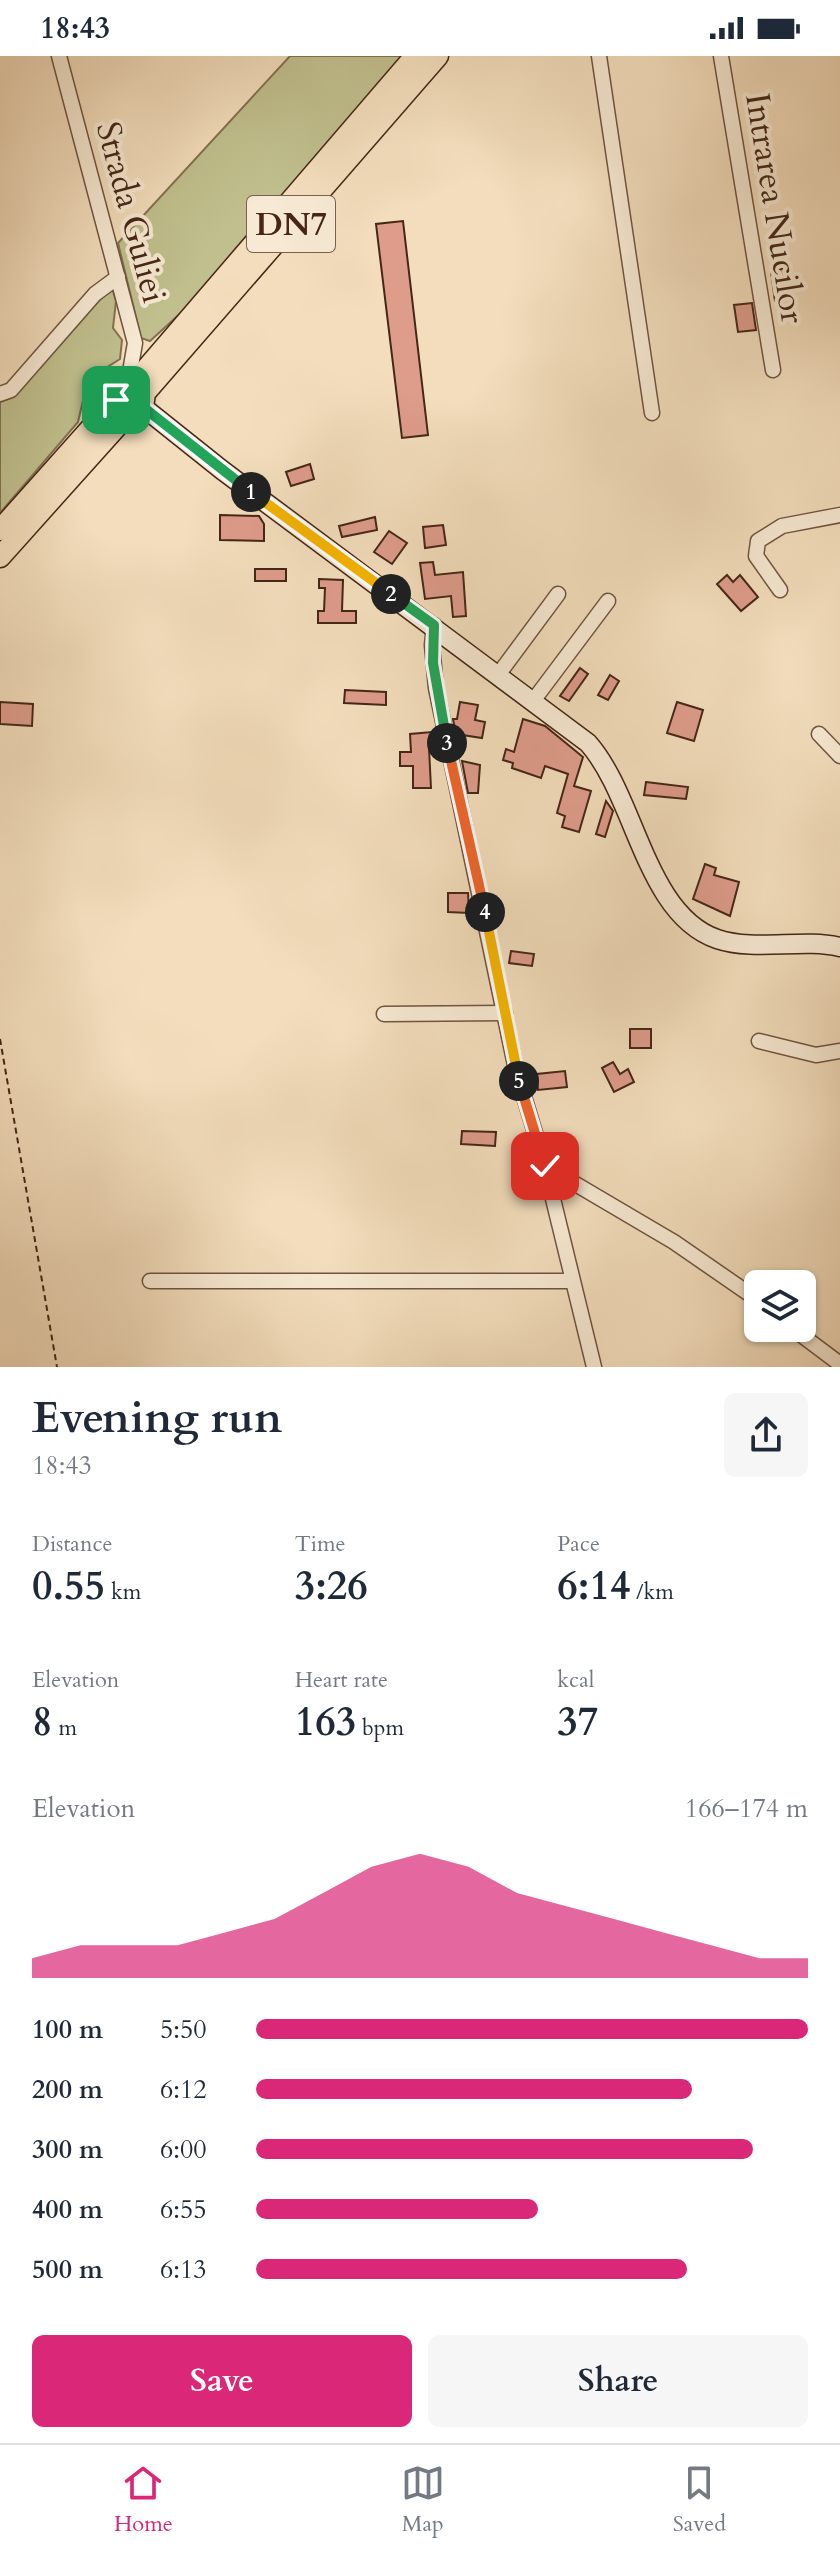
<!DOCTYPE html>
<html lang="en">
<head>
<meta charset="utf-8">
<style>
  body { margin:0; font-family:Cardo,serif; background:#f6f6f7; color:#1f2937; height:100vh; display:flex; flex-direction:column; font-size:30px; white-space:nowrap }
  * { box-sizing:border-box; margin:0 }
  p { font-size:26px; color:#747a83 }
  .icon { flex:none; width:44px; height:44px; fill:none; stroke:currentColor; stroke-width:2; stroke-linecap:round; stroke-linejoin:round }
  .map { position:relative; height:1311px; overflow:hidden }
  .details { display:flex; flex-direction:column; background:#fff; flex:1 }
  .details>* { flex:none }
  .controls { position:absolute; left:744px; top:1214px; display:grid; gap:16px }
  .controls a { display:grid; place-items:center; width:72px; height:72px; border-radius:12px; background:#fff; box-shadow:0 2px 6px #0004; font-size:40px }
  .pin { position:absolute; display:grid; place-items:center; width:68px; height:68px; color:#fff; margin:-34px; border-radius:16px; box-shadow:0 4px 12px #0006 }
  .km { position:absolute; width:40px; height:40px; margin:-20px; border-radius:50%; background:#222; color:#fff; font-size:22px; line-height:40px; text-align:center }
  .round { display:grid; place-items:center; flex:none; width:84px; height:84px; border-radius:12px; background:#f6f6f7 }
  .overview { display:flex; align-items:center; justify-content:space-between; height:136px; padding:0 32px }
  h1 { font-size:44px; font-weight:800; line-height:60px }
  .stats { display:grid; grid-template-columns:repeat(3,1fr); gap:12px; height:136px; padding:8px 32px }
  .stats div { display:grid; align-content:center }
  .stats b { font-size:40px; font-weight:800 }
  .stats small { font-size:22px; font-weight:400 }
  .stats p { font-size:22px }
  .chart { height:224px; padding:16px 32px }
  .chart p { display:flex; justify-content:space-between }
  .chart svg { width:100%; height:144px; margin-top:8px; fill:#db2777; opacity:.7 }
  .cta { display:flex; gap:16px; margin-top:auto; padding:16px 32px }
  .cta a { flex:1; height:92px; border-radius:12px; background:#db2777; color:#fff; font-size:32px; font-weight:800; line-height:92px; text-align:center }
  .cta a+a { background:#f6f6f7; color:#1f2937 }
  ul { padding:0 32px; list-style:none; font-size:26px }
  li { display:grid; grid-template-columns:128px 96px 1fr; align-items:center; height:60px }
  li i { height:20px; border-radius:10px; background:#db2777 }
  .status { display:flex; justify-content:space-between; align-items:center; height:56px; padding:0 40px; background:#fff; direction:ltr }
  .status svg { height:22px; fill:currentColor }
  .tab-bar { display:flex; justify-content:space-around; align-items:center; height:112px; border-top:2px solid #e0e1e3; background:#fff; font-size:22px; color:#747a83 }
  .tab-bar a { display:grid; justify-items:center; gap:4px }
  .tab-bar .current { color:#db2777 }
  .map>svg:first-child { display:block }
  .green { fill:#c0bf8d; stroke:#827252; stroke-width:2 }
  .building { fill:#de9c8b; stroke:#452617; stroke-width:2 }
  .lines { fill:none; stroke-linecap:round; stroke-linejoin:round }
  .street-casing { stroke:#705440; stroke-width:17 }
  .secondary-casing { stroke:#452617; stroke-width:21 }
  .primary-casing { stroke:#452617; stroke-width:23 }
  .path { stroke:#452617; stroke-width:2; stroke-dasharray:6 4; stroke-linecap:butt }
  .street { stroke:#f7e9d3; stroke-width:14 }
  .secondary { stroke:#f7e9d3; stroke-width:18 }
  .primary { stroke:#f3ddbc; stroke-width:20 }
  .split-1-casing { stroke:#fff; stroke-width:16 }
  .split-2-casing { stroke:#fff; stroke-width:16 }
  .split-3-casing { stroke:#fff; stroke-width:16 }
  .split-4-casing { stroke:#fff; stroke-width:16 }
  .split-5-casing { stroke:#fff; stroke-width:16 }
  .split-6-casing { stroke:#fff; stroke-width:16 }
  .split-1 { stroke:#22a559; stroke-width:10 }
  .split-2 { stroke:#f5b400; stroke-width:10 }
  .split-3 { stroke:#22a559; stroke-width:10 }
  .split-4 { stroke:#f0652b; stroke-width:10 }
  .split-5 { stroke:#f5b400; stroke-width:10 }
  .split-6 { stroke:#f0652b; stroke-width:10 }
  .labels { text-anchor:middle; stroke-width:8; stroke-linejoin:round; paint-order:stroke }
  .shield { fill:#f7e9d3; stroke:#7a604f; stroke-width:2 }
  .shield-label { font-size:32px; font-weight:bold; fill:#452617 }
  .street-label { font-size:34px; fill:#452617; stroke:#f7e9d3 }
</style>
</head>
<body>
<div class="status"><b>18:43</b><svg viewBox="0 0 49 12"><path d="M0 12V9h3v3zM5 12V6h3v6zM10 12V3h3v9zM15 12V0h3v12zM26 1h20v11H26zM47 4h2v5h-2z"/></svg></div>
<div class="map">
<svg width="840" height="1311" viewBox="0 0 840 1311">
  <rect width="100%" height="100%" fill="#f3ddbc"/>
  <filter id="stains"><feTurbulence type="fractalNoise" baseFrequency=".0025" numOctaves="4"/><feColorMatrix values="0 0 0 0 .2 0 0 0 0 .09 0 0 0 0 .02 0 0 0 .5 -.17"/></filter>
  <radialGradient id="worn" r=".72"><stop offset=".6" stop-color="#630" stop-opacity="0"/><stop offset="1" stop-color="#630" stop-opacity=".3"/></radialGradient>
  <g class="green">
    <path d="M 290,0 L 405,0 L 184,254 L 150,285 L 141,282 L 118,187 Z"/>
    <path d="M 109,233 L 113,235 L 116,245 L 113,272 L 122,284 L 120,303 L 95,319 L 85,336 L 78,366 L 0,457 L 0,346 L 14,341 Z"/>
  </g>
  <g class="building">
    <path d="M 403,165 L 428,379 L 402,382 L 376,168 Z"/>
    <path d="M 787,212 L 791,242 L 775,245 L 771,215 Z"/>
    <path d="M 752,247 L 756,274 L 738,276 L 734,249 Z"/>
    <path d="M 310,408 L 314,423 L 291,430 L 286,416 Z"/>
    <path d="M 220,459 L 259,460 L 264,468 L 264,485 L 220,484 Z"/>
    <path d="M 375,461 L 377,474 L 342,481 L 339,470 Z"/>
    <path d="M 443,469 L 446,489 L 425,492 L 423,471 Z"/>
    <path d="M 389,475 L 407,487 L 392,508 L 374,496 Z"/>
    <path d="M 433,506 L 435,519 L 463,516 L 466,560 L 453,561 L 451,540 L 425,543 L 420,507 Z"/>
    <rect x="255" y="513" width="31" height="12"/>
    <path d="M 727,519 L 733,526 L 740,519 L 758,541 L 741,555 L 717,528 Z"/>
    <path d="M 319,523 L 343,524 L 342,555 L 356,555 L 356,567 L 318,567 L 318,555 L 324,555 L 325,532 L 319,532 Z"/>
    <path d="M 580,612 L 588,618 L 569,645 L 560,640 Z"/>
    <path d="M 610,619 L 619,625 L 608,644 L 598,639 Z"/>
    <path d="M 345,634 L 386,636 L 386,649 L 344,647 Z"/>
    <path d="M 0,646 L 33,648 L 32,670 L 0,668 Z"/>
    <path d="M 460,646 L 478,649 L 475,664 L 485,666 L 482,682 L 456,678 L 453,663 L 457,663 Z"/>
    <path d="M 677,646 L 703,654 L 694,685 L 667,677 Z"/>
    <path d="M 523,663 L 545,670 L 583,701 L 574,730 L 591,735 L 579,776 L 562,771 L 565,760 L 557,757 L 568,718 L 545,710 L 541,722 L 512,712 L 513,707 L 503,704 L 506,693 L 514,696 Z"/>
    <path d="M 432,676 L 434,692 L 429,692 L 431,732 L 413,732 L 413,710 L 400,710 L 400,696 L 411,696 L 410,678 Z"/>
    <path d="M 462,705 L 480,709 L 478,737 L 468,737 Z"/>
    <path d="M 646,726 L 688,731 L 686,743 L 644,739 Z"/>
    <path d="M 606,745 L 613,755 L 605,781 L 596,778 Z"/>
    <path d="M 705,808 L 716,812 L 714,819 L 739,826 L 730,860 L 693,843 Z"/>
    <path d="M 448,837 L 468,837 L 469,857 L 448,856 Z"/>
    <path d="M 511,895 L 534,898 L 532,910 L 509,907 Z"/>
    <rect x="630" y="973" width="21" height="19"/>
    <path d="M 613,1006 L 620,1018 L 628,1013 L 634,1026 L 614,1036 L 602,1012 Z"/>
    <path d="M 565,1015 L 567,1031 L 538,1034 L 537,1018 Z"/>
    <path d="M 462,1075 L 496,1076 L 495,1090 L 461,1088 Z"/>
  </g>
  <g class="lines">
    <g class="street-casing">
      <g id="street">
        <path d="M 59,0 L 135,287 L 128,327"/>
        <path d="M 599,0 L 652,357"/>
        <path d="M 721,0 L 773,314"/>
        <path d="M 0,338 L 11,334 L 95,238 L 118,221"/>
        <path d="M 780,534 L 756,500 L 758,485 L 782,470 L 840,459"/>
        <path d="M 434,569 L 432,589 L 436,632 L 516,1014 L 545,1110 L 594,1311"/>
        <path d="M 498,619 L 558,538"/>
        <path d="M 533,645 L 608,545"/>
        <path d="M 819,678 L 840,700"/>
        <path d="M 384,958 L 505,957"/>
        <path d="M 759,985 L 816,999 L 840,995"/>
        <path d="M 545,1110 L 674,1186 L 758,1244"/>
        <path d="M 150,1225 L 572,1225"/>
        <path d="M 792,1272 L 840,1308"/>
      </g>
    </g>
    <g class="secondary-casing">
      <path id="secondary" d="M 143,351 L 222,414 L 588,687 C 636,741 645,858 717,883 C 756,896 801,882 840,891"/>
    </g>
    <g class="primary-casing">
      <g id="primary">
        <path d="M 0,474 L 116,344 L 120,331 L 133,327 L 146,313 L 415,0"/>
        <path d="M 0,501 L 129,357 L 143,351 L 145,337 L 438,0"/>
      </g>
    </g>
    <path class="path" d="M 0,983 L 57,1311"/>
    <use href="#street" class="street"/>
    <use href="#secondary" class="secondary"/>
    <use href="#primary" class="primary"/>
  </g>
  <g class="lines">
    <g class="split-1-casing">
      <path id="split-1" d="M 116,344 L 120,352 L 129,357 L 143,351 L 251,436"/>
    </g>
    <g class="split-2-casing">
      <path id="split-2" d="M 251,436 L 391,538"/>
    </g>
    <g class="split-3-casing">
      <path id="split-3" d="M 391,538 L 434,569 L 433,607 L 447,687"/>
    </g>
    <g class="split-4-casing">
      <path id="split-4" d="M 447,687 L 485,856"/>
    </g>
    <g class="split-5-casing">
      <path id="split-5" d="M 485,856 L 519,1025"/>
    </g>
    <g class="split-6-casing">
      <path id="split-6" d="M 519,1025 L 545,1110"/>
    </g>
    <use href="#split-1" class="split-1"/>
    <use href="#split-2" class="split-2"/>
    <use href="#split-3" class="split-3"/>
    <use href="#split-4" class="split-4"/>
    <use href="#split-5" class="split-5"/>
    <use href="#split-6" class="split-6"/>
  </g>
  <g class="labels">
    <rect class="shield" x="247" y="140" width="88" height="56" rx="6"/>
    <g class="shield-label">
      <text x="291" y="179">DN7</text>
    </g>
    <g class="street-label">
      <text transform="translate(776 152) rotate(81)" y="12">Intrarea Nucilor</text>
      <text transform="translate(132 156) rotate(75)" y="12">Strada Guliei</text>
    </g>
  </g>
  <rect width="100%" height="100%" filter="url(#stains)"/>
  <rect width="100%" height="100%" fill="url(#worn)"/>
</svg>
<div class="controls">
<a><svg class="icon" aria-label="layers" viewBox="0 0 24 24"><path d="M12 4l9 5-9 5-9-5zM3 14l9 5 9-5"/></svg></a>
</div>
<div class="pin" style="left:116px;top:344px;background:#1e9e55"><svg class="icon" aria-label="arrive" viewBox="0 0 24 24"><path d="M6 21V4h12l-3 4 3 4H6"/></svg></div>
<div class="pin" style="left:545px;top:1110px;background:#d93025"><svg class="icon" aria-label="check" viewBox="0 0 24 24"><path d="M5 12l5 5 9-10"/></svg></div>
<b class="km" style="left:251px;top:436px">1</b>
<b class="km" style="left:391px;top:538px">2</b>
<b class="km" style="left:447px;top:687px">3</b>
<b class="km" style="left:485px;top:856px">4</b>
<b class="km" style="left:519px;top:1025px">5</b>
</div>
<section class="details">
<div class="overview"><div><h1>Evening run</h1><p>18:43</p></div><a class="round"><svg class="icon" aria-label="share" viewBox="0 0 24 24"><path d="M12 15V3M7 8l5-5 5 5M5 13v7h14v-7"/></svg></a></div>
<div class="stats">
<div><p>Distance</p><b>0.55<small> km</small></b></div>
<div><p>Time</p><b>3:26</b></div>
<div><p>Pace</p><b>6:14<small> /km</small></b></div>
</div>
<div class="stats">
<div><p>Elevation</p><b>8<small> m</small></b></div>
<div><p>Heart rate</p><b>163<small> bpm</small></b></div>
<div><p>kcal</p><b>37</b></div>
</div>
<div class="chart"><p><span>Elevation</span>166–174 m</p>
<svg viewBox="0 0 160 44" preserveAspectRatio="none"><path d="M0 44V38L10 34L20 34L30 34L40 30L50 26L60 18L70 10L80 6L90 10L100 18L110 22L120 26L130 30L140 34L150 38L160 38V44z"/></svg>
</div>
<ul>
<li><b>100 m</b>5:50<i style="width:100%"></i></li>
<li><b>200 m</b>6:12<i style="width:79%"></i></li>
<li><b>300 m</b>6:00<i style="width:90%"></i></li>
<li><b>400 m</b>6:55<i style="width:51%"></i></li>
<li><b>500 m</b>6:13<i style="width:78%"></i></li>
</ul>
<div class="cta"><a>Save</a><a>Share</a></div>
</section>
<nav class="tab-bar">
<a class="current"><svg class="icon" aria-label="home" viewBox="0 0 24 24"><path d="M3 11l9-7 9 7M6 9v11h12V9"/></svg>Home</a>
<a><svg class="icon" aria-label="map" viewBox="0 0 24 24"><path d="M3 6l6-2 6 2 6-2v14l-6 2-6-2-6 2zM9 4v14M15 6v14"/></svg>Map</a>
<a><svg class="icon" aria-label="saved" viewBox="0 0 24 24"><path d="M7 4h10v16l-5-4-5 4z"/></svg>Saved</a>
</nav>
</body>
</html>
